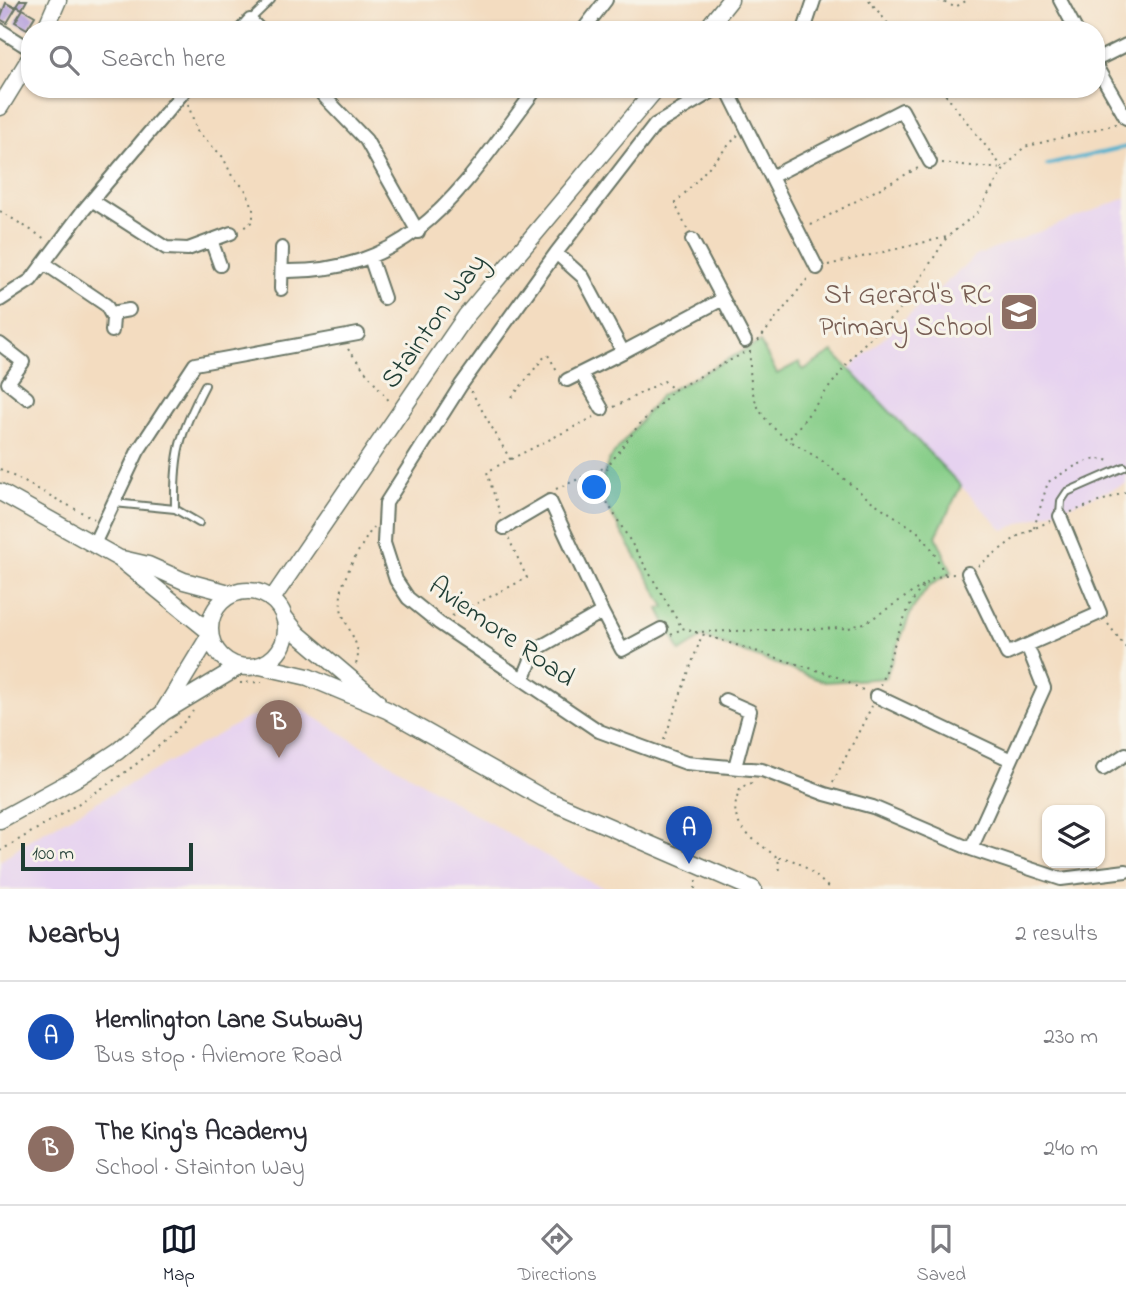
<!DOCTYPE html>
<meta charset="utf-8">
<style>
body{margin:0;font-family:"Indie Flower",sans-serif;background:#f7f7f7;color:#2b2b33}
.controls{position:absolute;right:21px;bottom:21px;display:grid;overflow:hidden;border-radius:14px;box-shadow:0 2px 5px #0004}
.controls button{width:63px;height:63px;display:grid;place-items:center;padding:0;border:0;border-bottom:2px solid #e1e1e2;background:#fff;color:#2b2b33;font:35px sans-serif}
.scale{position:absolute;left:21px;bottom:18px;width:172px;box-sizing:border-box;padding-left:7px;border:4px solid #1f3d34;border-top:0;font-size:19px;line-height:24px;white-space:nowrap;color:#1f3d34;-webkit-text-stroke:5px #f7f3e8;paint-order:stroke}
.you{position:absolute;left:595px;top:488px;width:24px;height:24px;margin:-18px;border:5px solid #fff;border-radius:50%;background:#1a73e8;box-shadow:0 0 0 10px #1a73e833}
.badge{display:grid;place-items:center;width:46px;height:46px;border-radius:50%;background:#111827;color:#fff;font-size:23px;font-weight:700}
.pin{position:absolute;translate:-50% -58px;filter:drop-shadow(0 2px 4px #0008)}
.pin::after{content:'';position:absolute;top:37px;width:24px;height:21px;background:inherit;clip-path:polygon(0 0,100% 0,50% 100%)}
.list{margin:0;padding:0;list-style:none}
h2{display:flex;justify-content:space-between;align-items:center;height:91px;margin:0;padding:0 28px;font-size:30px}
h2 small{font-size:23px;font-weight:400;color:#7c7c81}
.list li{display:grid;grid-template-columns:46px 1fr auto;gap:21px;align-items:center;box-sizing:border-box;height:112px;padding:0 28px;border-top:2px solid #e1e1e2}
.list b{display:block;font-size:26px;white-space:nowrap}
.list p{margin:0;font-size:23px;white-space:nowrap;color:#7c7c81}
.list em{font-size:23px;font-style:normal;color:#7c7c81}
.icon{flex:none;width:38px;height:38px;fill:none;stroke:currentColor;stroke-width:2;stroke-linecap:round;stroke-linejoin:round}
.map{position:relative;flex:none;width:1126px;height:889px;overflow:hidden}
.search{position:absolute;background:#fff;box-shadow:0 2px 5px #0004;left:21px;right:21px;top:21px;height:77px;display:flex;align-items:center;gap:18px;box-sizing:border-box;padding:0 24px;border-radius:28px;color:#7c7c81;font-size:26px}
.sheet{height:315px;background:#fff}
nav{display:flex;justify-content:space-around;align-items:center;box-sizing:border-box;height:98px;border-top:2px solid #e1e1e2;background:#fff;font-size:19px;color:#7c7c81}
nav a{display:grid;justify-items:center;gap:4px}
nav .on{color:#111827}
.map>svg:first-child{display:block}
.built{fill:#e6d2f0}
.green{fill:#87ce89;stroke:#53865e;stroke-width:2}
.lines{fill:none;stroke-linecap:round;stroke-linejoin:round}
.stream{stroke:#4fb0ce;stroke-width:3.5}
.building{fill:#ae97da}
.lane-casing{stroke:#697565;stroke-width:10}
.street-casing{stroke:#697565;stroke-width:16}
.secondary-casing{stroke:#697565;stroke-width:19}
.path{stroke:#697565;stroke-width:2;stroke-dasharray:2 5;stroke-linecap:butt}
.lane{stroke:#fff;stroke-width:6}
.street{stroke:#fff;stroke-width:12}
.secondary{stroke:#fff;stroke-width:16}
.labels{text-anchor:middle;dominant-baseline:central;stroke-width:6;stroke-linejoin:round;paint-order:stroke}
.education-label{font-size:28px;fill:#785e54;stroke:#f7f3e8;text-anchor:end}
.street-label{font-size:28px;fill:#1f3d34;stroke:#f7f3e8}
</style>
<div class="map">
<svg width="1126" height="889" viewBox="0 0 1126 889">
<rect width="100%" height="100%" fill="#f7f3e8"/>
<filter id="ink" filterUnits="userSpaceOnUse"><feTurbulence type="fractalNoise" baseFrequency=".0143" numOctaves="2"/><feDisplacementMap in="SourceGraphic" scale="14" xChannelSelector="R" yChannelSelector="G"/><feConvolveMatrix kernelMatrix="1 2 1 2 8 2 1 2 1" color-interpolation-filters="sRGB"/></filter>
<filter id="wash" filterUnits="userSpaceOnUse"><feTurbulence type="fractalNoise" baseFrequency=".00686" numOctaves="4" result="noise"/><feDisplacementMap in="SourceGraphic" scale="28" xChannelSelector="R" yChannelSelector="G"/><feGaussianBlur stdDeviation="1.57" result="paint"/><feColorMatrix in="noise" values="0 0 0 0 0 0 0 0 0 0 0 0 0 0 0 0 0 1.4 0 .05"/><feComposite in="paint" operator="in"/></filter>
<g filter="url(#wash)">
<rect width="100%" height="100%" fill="#f3dcc0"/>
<path class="built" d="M1126 198V484L1003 530 849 369 976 256Z
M298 707 449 799 592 883 609 889H0V861L27 841 248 718Z"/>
<path class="green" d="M760 342 777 374 799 362 803 370 833 352 961 486 936 536 952 572 929 586 912 610 885 678 825 682 703 637 680 652 659 609 665 607 606 505 602 480 609 460 661 395Z"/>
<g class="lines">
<path class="stream" d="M1047 165 1126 147"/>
</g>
<g id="blocks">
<path class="building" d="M20 0H27L22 9 16 6Z
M6 3 16 8 7 23 0 19Z
M23 9 35 16 27 29 15 22Z"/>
</g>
</g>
<g filter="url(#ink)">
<use href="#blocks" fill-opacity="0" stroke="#697565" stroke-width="2"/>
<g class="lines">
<defs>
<path id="lane" d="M250 20 271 0
M114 503 175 509 199 523
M175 509C174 453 179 435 205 385
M1060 516 1061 501 1067 492 1124 467"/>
<path id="street" d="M1060 0 1076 30
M0 30 30 49
M241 30 250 20 260 30
M583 30 606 0
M804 30 814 0
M1096 60 1126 45
M1096 66 1126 118
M317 89 366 140 418 232
M716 89 655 125 556 253 461 385 386 503 384 543 396 580 408 598 439 623 599 731 686 763 762 770 825 794 873 807 971 849 1061 879 1126 871
M727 89 771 177 902 110 930 162
M771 177 817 268
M93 201 166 248 188 249 231 233
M211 240 220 265
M556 253 583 277 623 352 723 299 692 240
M370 257 384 298
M44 263 106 305 113 318 112 331
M282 271C417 274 463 185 536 89
M281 289 282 248
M723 299 745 341
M0 300 31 280 82 212 186 89
M112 313 129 310
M0 344 23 362 8 383 27 398
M581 373 602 409
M567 380 623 352
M504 528 550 501 602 612 535 650 523 680
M94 544 138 451 195 364 358 334
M968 573 1007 654 1100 613 1060 516
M602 612 622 650 661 629
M876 696 1011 760
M725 700 750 711 735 767
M1103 769 1126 754
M971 849 1044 688 1027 645"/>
<path id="secondary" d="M45 30 58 0
M706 30 730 0
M0 107 30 58
M0 492 120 559 210 632
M122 559 148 565 184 581 233 594
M210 629a38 38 0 1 1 76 0a38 38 0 1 1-76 0Z
M272 599 466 316 656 89
M285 618 298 634 377 701
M260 666 308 677 387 710 543 798 753 889
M165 709 210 635
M0 820 80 776 118 751 164 712 240 666"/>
</defs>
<use href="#lane" class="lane-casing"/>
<use href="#street" class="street-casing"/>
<use href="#secondary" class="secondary-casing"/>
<path class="path" d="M869 0 893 30
M938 0 955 7 968 0
M941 89 1003 168
M188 104 197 131 223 157 232 176 245 189 253 207V221L243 228
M942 163 1003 169
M0 211 47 240
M811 225 920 167
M687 229 675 204 738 135
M828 265 947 237
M758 341 809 277
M348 349 390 402
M750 351C749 394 754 416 791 442
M744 353 674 390 638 426 608 466 604 481 607 502 682 628 835 676 865 691
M471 391 510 459 487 472 501 517
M512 397 545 356 548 355 558 372
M614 407 664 381 673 389
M511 459 594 417
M0 469 94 519
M556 489 608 466
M1071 512 1126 492
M1034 528 1048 482C1068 471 1090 452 1112 462
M978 566 1018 536 1050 521
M945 574 930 546 917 531 870 500 821 460 792 442 790 438 858 350 903 306 947 237 977 213 1004 169 1024 147 1116 124
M452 616 527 578 509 539
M1108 624 1126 648
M695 632 849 628 867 622 925 584
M671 635 681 629
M356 664C364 646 344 626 341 608 337 581 360 549 373 527
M240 683 262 682
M880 685C891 658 905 601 926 584 934 576 947 574 957 574
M664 740 702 635
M833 782 872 706
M752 783 741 787C723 826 751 836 778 858L780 871
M0 851C58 816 153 763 193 711
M779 858C798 857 816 876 830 889
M695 889 696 880"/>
<use href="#lane" class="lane"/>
<use href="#street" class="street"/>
<use href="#secondary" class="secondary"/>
</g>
</g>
<defs>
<symbol id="school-square" viewBox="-11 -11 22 22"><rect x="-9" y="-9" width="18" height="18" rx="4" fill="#8d6e63" stroke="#f7f3e8"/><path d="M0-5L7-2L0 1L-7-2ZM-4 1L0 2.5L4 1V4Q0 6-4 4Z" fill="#fff"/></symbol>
</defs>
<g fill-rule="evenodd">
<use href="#school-square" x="997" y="290" width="44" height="44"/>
</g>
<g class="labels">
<g class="education-label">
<text x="992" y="296">St Gerard's RC<tspan x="992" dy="32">Primary School</tspan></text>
</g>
<g class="street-label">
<text transform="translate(435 322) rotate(-54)">Stainton Way</text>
<text transform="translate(501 633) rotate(35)">Aviemore Road</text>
</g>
</g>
</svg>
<div class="controls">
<button><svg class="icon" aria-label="layers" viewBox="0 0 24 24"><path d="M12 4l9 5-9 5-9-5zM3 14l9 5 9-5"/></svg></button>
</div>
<div class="scale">100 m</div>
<div class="you"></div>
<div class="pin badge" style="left:689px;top:864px;background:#1a4fb4">A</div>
<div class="pin badge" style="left:279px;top:758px;background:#8d6e63">B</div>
<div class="search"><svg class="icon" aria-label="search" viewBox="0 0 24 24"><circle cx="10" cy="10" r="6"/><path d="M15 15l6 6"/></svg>Search here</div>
</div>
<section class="sheet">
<h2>Nearby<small>2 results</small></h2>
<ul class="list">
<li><span class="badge" style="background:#1a4fb4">A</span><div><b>Hemlington Lane Subway</b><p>Bus stop · Aviemore Road</p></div><em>230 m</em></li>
<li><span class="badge" style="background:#8d6e63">B</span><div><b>The King's Academy</b><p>School · Stainton Way</p></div><em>240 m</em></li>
</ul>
</section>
<nav>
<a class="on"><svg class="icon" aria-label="map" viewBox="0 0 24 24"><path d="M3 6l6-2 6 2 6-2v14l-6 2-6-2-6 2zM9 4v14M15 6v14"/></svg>Map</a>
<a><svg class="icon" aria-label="directions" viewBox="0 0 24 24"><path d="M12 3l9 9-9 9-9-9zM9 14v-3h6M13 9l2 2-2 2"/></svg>Directions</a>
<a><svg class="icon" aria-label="saved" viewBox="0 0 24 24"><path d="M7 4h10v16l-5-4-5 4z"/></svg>Saved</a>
</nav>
